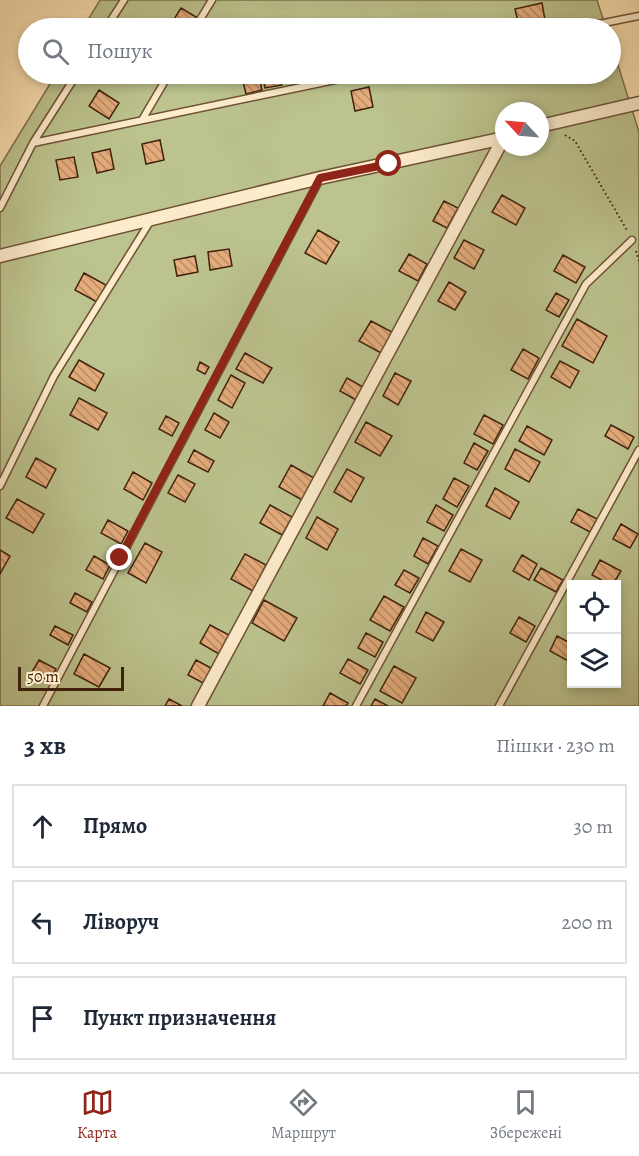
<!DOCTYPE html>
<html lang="uk">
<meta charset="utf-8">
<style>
body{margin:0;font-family:Alegreya,serif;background:#f6f6f7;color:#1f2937}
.controls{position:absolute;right:18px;bottom:18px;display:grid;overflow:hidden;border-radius:0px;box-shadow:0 3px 9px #0003}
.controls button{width:54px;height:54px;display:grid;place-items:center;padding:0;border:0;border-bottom:2px solid #e0e1e3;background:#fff;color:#1f2937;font:30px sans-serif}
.compass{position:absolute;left:495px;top:102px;width:54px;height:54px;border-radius:50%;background:#fff;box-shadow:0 3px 9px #0003;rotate:296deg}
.scale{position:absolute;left:18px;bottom:15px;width:106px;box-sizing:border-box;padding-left:6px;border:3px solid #40220c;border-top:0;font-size:16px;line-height:21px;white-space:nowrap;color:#40220c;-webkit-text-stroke:4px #fdeccc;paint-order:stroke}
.stop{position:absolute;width:18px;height:18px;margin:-14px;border:4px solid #8f2418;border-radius:50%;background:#fff}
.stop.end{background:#8f2418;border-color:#fff;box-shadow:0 2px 6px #0008}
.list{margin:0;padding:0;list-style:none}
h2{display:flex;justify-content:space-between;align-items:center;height:78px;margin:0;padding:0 24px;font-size:26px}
h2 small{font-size:20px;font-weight:400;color:#747a83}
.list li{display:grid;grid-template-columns:39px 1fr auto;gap:18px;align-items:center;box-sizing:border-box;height:84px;margin:0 12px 12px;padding:0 12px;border:2px solid #e0e1e3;border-radius:0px}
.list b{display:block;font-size:22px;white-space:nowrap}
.list em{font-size:20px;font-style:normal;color:#747a83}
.icon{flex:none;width:33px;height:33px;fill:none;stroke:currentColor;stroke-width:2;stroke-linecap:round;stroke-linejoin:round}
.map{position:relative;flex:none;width:639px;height:706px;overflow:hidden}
.search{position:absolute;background:#fff;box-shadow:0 3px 9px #0003;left:18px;right:18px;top:18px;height:66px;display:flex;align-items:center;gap:15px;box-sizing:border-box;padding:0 21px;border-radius:33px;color:#747a83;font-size:22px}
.sheet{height:366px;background:#fff}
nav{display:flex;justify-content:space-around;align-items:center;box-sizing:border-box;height:84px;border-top:2px solid #e0e1e3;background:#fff;font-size:16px;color:#747a83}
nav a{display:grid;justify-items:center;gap:3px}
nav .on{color:#8f2418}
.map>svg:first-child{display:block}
.green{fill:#bcc38e;stroke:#7e724d;stroke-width:1.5;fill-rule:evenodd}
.building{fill:url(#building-back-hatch);stroke:#40220c;stroke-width:1.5}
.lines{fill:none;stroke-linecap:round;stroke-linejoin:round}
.service-casing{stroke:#6f5235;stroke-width:9}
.minor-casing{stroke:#6f5235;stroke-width:15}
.path{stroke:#40220c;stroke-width:2;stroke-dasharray:1.5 3;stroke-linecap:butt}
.service{stroke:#fdeccc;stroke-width:6}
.minor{stroke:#fdeccc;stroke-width:12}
.route{stroke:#8f2418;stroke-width:8}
</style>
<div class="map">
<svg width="639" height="706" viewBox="0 0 639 706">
<defs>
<pattern id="building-back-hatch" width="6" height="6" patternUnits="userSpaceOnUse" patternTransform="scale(1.5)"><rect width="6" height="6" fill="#e5ac7c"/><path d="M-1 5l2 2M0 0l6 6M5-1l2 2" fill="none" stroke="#bb8c64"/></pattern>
</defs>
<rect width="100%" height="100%" fill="#fce1b1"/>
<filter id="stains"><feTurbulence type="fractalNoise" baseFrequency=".00333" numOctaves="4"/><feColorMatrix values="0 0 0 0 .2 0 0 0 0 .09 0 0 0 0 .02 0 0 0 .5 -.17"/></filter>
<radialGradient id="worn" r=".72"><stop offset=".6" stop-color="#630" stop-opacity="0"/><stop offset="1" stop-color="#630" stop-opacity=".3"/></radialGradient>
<path class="green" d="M100 0H597L606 28H83Z
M611 43 639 132V706H0V166L56 74H610ZM504 111H540V147H504ZM572 584H616V684H572Z"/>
<path class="building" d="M542 3 545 20 519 26 515 9Z
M181 8 196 17 189 28H179L171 24Z
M258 74 262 90 246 94 242 77Z
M262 74H280L282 85 265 88Z
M311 74H331L312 78Z
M369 87 373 107 355 111 351 91Z
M99 90 119 103 109 119 89 106Z
M160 140 164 160 146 164 142 144Z
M110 149 114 169 97 173 92 153Z
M74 157 78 177 60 180 56 160Z
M502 195 525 208 516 225 492 212Z
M444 201 458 208 447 228 433 221Z
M318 230 339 242 326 264 305 253Z
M464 240 484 250 474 269 454 258Z
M229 249 232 266 210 270 208 252Z
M409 254 427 264 418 281 399 271Z
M563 255 585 267 576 283 554 271Z
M195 256 198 272 177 276 174 260Z
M84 273 106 285 97 302 75 290Z
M449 282 466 292 455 310 438 301Z
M556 293 569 300 559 317 546 310Z
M577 319 607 336 593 363 562 346Z
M371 321 392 332 381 353 359 341Z
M523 349 539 358 528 379 511 370Z
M245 353 272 368 263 383 236 369Z
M79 360 104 374 95 391 69 377Z
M560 361 579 371 570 388 551 377Z
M200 362 209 367 205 374 197 370Z
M395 373 411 381 398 405 383 396Z
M231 375 245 383 232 408 218 400Z
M347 378 363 387 356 400 340 391Z
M79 398 107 413 98 430 70 415Z
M214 413 229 422 220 438 205 430Z
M484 415 503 425 493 444 474 434Z
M166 416 179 423 172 436 159 429Z
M366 422 392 436 380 456 355 442Z
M611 425 634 437 628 449 605 436Z
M527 426 552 440 544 455 519 441Z
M474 443 488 451 477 470 464 463Z
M515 449 540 462 529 482 505 469Z
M194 450 214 461 208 472 188 462Z
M36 458 56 469 46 488 26 477Z
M291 465 314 478 302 500 279 487Z
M347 469 364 478 351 502 334 492Z
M133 472 152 483 143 500 124 489Z
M178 475 195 484 185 502 168 493Z
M454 478 469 486 457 507 443 499Z
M495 488 519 502 510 519 486 506Z
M17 499 44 514 33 533 6 518Z
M270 505 292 517 282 535 260 523Z
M436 505 453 515 444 531 427 522Z
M578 509 597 519 590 532 571 522Z
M317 517 338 529 327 550 306 538Z
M108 520 128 531 121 544 101 533Z
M621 524 638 534 630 548 613 539Z
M423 538 438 546 428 564 414 556Z
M145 543 162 552 146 583 128 573Z
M461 549 482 560 470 582 449 571Z
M0 550 10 556 0 574Z
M245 554 266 565 253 591 231 579Z
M522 555 537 564 529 580 513 571Z
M94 556 110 565 103 579 86 570Z
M600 560 621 571 613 584H609L592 575Z
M541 568 563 580 556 592 534 580Z
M404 570 419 578 410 593 395 585Z
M75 593 92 602 87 612 70 603Z
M384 596 404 607 390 631 370 620Z
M264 600 297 618 284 641 252 623Z
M426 612 444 622 433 641 416 632Z
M519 617 535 626 526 642 510 633Z
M210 625 229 635 219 654 200 643Z
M55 626 73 635 68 645 50 635Z
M366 633 383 642 375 657 358 648Z
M557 636 572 644V663L550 651Z
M84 654 110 668 99 687 74 674Z
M348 659 368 670 360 684 340 673Z
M39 660 56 669 49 681 32 672Z
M196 660 213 669 205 684 188 675Z
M394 666 416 678 402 703 380 691Z
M330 693 348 703 346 706H323Z
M169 699 182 706H165Z
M375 699 388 706H371Z"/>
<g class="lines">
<defs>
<path id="service" d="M106 28 124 0
M195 28 212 0
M579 28 639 16
M142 120 169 74
M33 143 364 74
M0 208 33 143 77 74
M0 486 54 376 151 220
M43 706 320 179
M356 706 586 284 632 240
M499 706 639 450"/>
<path id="minor" d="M540 126 639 103
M0 256 320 178 504 138
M198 706 503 139"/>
</defs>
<use href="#service" class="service-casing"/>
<use href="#minor" class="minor-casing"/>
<path class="path" d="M565 135 575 141 628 232
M636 251 639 261"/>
<use href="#service" class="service"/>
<use href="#minor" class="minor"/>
</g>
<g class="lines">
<path class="route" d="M120 558 320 178 389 164"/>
</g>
<rect width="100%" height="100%" filter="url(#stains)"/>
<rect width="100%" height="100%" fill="url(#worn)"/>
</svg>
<div class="controls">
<button><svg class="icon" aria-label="locate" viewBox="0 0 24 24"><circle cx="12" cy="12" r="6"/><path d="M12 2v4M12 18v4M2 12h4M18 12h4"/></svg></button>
<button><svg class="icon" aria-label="layers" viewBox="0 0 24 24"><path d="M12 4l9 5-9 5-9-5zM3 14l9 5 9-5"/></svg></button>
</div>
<svg class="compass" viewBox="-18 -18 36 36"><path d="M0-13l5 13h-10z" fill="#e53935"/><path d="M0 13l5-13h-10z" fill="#747a83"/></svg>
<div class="scale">50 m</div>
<div class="stop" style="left:389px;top:164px"></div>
<div class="stop end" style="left:120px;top:558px"></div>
<div class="search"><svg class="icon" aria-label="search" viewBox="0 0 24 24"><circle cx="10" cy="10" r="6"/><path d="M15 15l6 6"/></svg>Пошук</div>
</div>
<section class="sheet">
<h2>3 хв<small>Пішки · 230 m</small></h2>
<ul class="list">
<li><svg class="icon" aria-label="ahead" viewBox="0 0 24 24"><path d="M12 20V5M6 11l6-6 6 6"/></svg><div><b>Прямо</b></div><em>30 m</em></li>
<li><svg class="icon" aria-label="left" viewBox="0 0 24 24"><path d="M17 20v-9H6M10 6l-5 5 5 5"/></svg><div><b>Ліворуч</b></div><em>200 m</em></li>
<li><svg class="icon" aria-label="arrive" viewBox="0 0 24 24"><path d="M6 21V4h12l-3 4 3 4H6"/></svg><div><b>Пункт призначення</b></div></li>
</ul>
</section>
<nav>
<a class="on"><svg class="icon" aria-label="map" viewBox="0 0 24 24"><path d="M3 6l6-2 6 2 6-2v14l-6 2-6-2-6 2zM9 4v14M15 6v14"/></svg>Карта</a>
<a><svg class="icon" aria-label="directions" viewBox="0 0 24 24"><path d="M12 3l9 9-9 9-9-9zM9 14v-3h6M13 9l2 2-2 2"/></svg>Маршрут</a>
<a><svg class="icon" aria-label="saved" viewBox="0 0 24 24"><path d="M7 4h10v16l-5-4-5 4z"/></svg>Збережені</a>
</nav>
